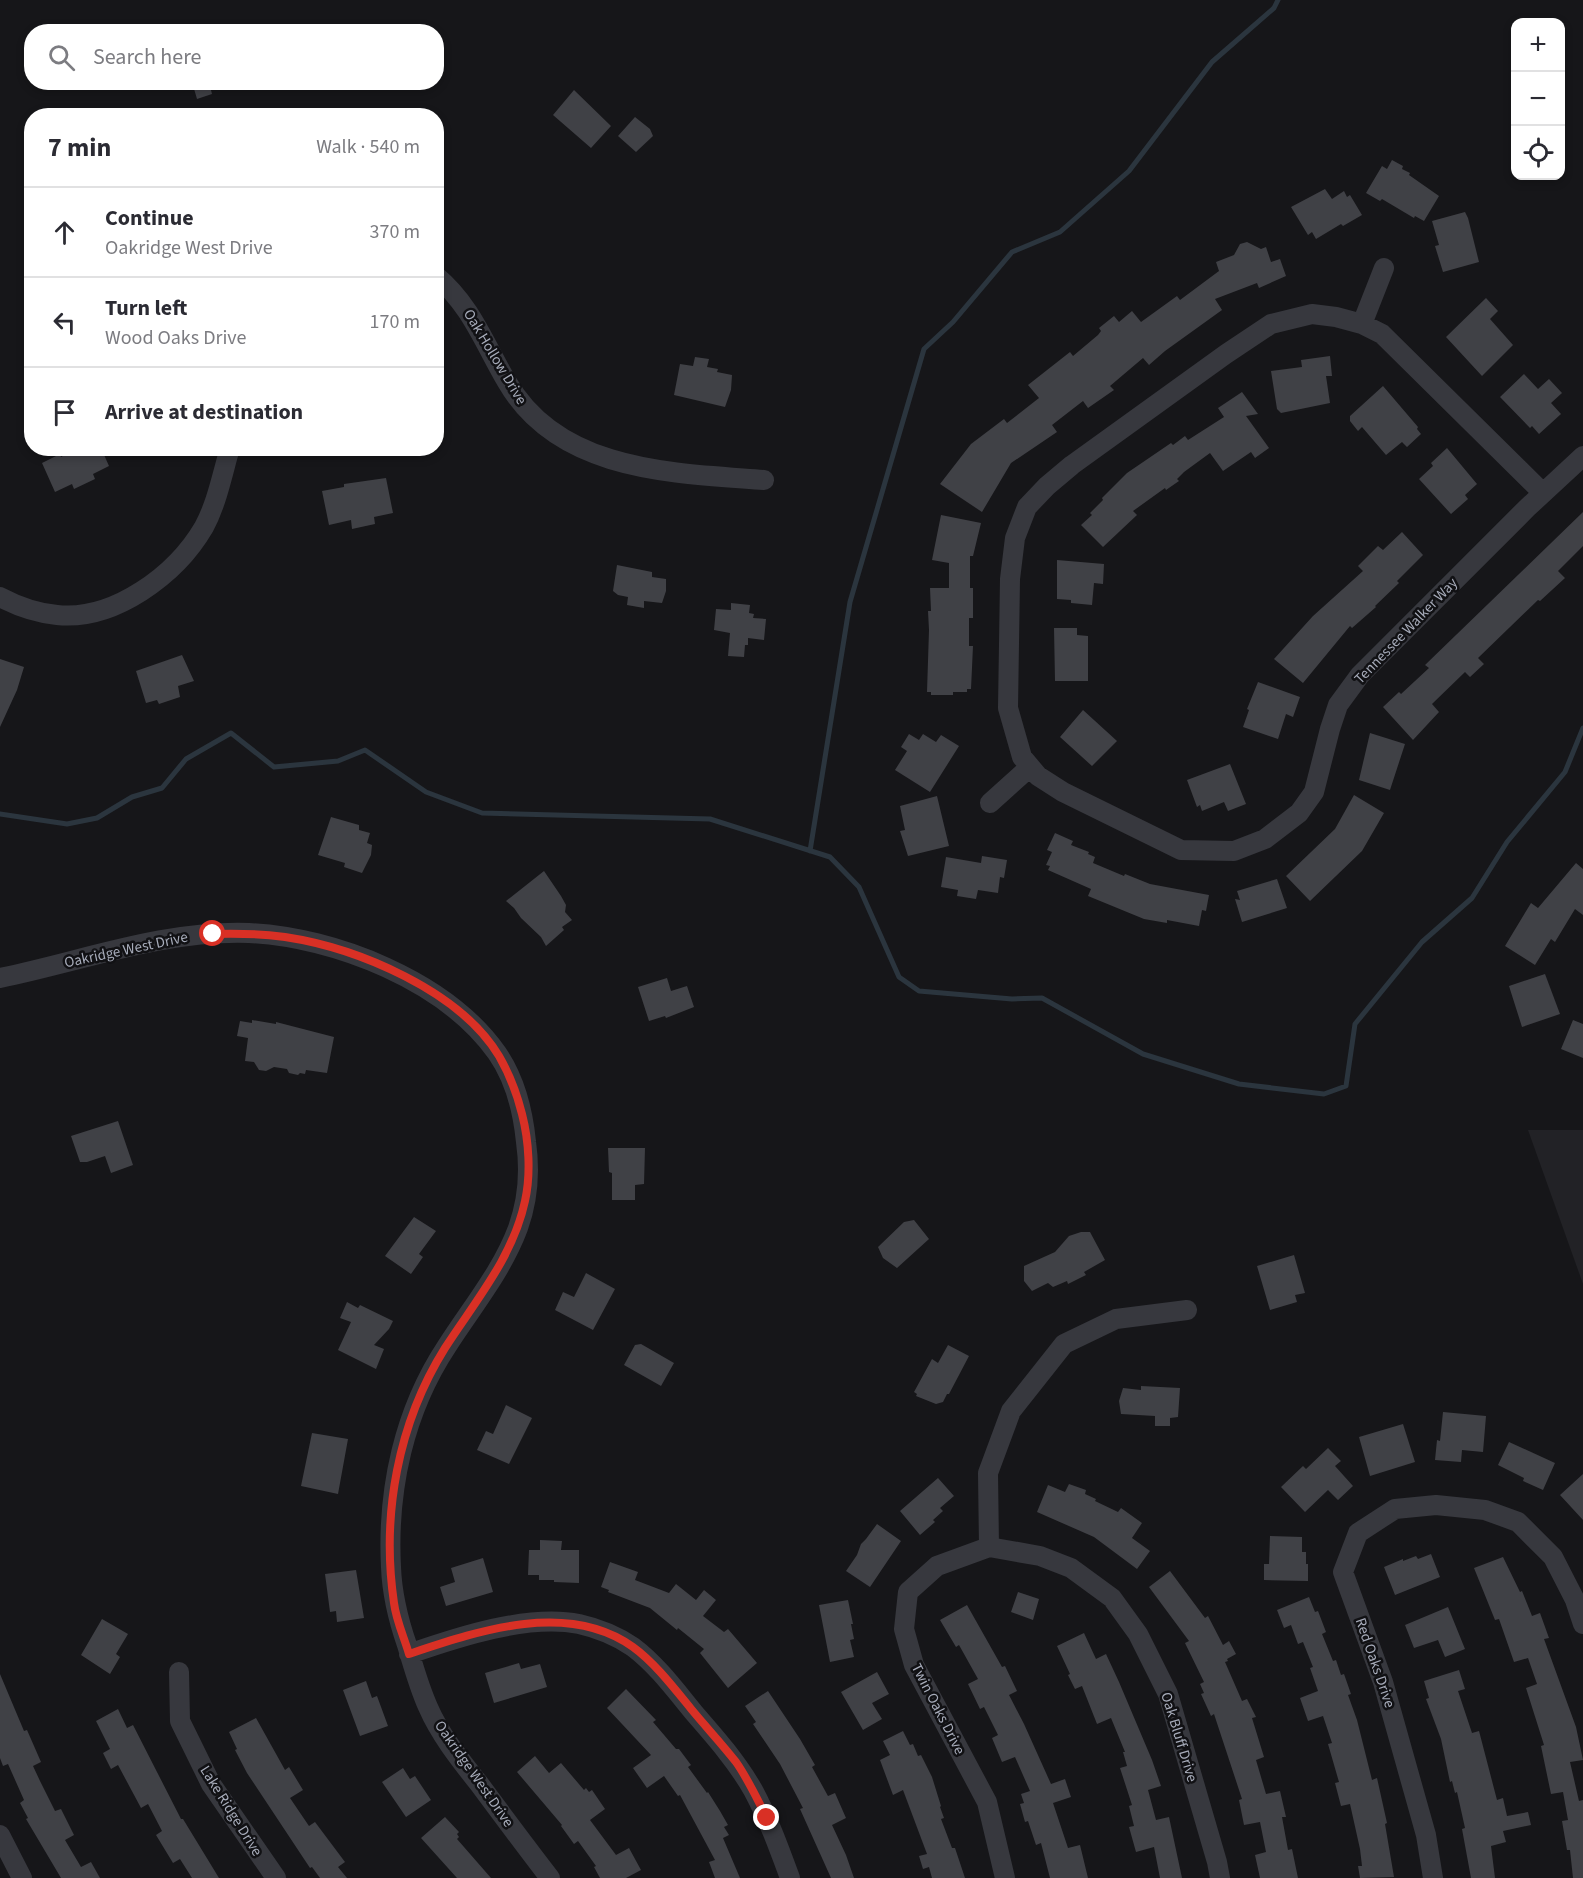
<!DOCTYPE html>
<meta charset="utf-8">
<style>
body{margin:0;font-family:"Source Sans 3",sans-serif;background:#f2f2f3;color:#2b2b33}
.controls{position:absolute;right:18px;top:18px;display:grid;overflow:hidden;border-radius:12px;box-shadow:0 3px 9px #0003}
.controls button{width:54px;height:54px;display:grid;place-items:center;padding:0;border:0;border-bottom:2px solid #e1e1e2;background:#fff;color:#2b2b33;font:30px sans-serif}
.stop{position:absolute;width:18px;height:18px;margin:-14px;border:4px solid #d93025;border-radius:50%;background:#fff}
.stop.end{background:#d93025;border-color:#fff;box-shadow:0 2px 6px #0008}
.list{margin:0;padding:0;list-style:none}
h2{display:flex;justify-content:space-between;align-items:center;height:78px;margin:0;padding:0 24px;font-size:26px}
h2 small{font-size:20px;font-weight:400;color:#7c7c81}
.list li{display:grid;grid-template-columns:39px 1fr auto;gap:18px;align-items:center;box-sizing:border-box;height:90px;padding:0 24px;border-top:2px solid #e1e1e2}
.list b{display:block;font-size:22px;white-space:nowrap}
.list p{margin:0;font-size:20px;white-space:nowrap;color:#7c7c81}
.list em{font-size:20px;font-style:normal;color:#7c7c81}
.icon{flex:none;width:33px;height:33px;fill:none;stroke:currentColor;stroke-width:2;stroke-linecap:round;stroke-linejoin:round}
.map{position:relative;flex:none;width:1583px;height:1878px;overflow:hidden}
.search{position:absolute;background:#fff;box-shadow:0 3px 9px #0003;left:24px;top:24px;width:420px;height:66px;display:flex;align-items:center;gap:15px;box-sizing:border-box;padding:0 21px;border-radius:24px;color:#7c7c81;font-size:22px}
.panel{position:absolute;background:#fff;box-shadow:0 3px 9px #0003;left:24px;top:108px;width:420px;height:348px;border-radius:24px}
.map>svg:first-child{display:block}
.built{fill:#222226}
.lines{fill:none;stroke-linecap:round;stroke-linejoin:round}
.stream{stroke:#2b353e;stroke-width:5}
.building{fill:#404146}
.street{stroke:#37383e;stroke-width:20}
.route{stroke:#d93025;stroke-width:8}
.labels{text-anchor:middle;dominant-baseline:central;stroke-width:5;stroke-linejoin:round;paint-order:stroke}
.street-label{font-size:15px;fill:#a7acba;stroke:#111114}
</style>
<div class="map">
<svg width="1583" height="1878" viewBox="0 0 1583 1878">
<rect width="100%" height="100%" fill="#161619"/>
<path class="built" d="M1528 1130H1583V1284Z"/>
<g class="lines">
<path class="stream" d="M0 814 67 824 97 818 132 797 162 788 186 759 231 733 274 767 338 761 365 750 426 792 482 813 710 819 830 857 859 887 899 977 919 991 1012 999 1042 998 1143 1054 1239 1084 1324 1094 1346 1086 1355 1024 1422 942 1472 898 1507 842 1565 772 1583 728
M810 851 850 602 924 349 953 322 1012 252 1060 232 1129 171 1212 62 1274 8 1278 0"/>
</g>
<path class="building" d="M192 82H209L212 94 197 99Z
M574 90 611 126 591 148 553 115Z
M635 117 650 129 653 136 636 152 618 136Z
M1392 160 1403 166 1402 169 1410 173 1409 175 1439 196 1424 221 1415 216 1414 218 1382 199 1380 201 1366 193 1382 166 1387 169Z
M1325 189 1332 199 1344 191 1347 197 1350 195 1362 215 1343 226 1341 224 1316 239 1312 232 1308 235 1291 207Z
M1465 212 1468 218 1479 262 1443 272 1435 246 1439 245 1432 221Z
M1247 242 1261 249 1266 247 1271 262 1280 259 1286 276 1259 288 1257 283 1215 299 1222 310 1165 351 1149 365 1143 358 1110 386 1114 390 1088 408 1083 401 1052 425 1057 432 1011 463 982 512 940 484 971 444 1004 419 1007 423 1039 398 1028 385 1070 352 1073 356 1098 335 1101 331 1099 328 1114 316 1119 322 1132 311 1141 322 1177 296 1180 300 1219 271 1216 262 1234 255 1240 244Z
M1486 298 1498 311 1490 319 1513 345 1482 376 1446 337Z
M1330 356 1332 376H1326L1330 403 1281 413 1277 409 1271 371 1302 367 1301 360Z
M695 357 709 359 707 367 718 369 717 372 732 375 731 390 725 407 674 395 680 364 693 366Z
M1524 374 1538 389 1549 379 1562 393 1551 403 1561 414 1539 434 1532 426 1530 428 1500 397Z
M1383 386 1418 427 1417 429 1421 434 1407 447 1402 442 1386 455 1362 427 1358 431 1350 421V416Z
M1242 392 1258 414 1246 416 1269 448 1255 458 1251 452 1223 471 1210 453 1184 472 1177 479 1179 481 1166 490 1165 488 1133 511 1137 515 1103 547 1081 525 1092 515 1090 513 1103 500 1102 498 1127 473 1171 443 1173 445 1185 436 1188 440 1224 417 1218 408Z
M78 448H101L109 466 93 474 95 479 74 489 72 484 55 492 42 463 60 454 61 457Z
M1447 448 1477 484 1465 495 1468 499 1451 514 1419 479 1433 466 1431 463Z
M386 478 393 513 374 517 375 524 352 529 351 520 329 525 322 491 344 487V484Z
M1583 512V546L1558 571 1565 578 1540 601 1538 600 1478 658 1484 664 1470 677 1465 672 1432 704 1439 712 1413 740 1383 707 1399 692 1401 694 1429 668 1425 665Z
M941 515 981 523 973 556H970V588H973V618H969V646H973L971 689H967V692H953V695H931V692H927L929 630 928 611H931L930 588H949V563L932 560Z
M1402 532 1423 555 1397 581 1399 583 1375 606 1376 607 1352 628 1350 626 1303 683 1274 659 1313 616 1363 571 1358 566 1378 546 1383 550Z
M1057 560 1104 564 1103 584 1094 583 1092 605 1071 603V600L1057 599Z
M617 565 652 572V577L666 579V591L662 603 644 601V608L627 605 628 597 618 595 613 591Z
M731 603 750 605 749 613 754 614 753 618 766 619 764 640 748 638V645H745L744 657 728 656 730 633 714 630 716 609 731 610Z
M1054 628H1077V635L1088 636V681H1055Z
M182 655 194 681 178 686 180 697 159 704 157 700 146 703 136 671Z
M0 659 24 667 17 690 0 727Z
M1258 682 1300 697 1293 717 1286 714 1278 739 1243 727 1249 710 1247 709Z
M1083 710 1117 741 1092 766 1060 737Z
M1370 733 1405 744 1390 790 1359 780Z
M909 734 919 740 923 734 936 742 941 735 959 746 930 792 895 770 907 751 901 747Z
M1230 764 1246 804 1228 811 1224 802 1202 811 1200 805 1197 807 1187 780Z
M1354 795 1384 813 1362 851 1310 901 1286 876 1335 829Z
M937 796 949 846 908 856 900 831 905 830 900 806Z
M331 817 359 825V830L370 833 367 843 372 845 371 855 362 873 344 867 345 863 318 855Z
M1055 833 1073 841 1071 845 1089 852 1088 854 1095 857 1093 863 1124 876 1125 874 1150 884 1209 895 1206 911 1202 910 1199 926 1167 920V923L1144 919 1088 896 1091 889 1048 870 1050 866 1046 865 1052 852 1047 850Z
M982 856 1007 860 1004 878 1000 877 998 893 978 890 976 899 957 896 958 890 941 887 946 857 981 863Z
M1576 863 1583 869V915L1575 909 1555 942 1551 939 1535 965 1505 946 1531 903 1538 908Z
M544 871 561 896 566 905 565 912 572 920 562 927 564 930 546 946 541 937 521 918 514 908 506 901Z
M1277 879 1287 908 1242 922 1235 899 1240 900 1237 891Z
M1545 974 1560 1014 1522 1027 1509 986Z
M667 978 671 991 687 986 694 1007 666 1018 665 1016 649 1021 638 987Z
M252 1020 276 1024V1022L334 1037 327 1073 306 1070 305 1074 300 1073 298 1075 289 1073 287 1069 274 1067 266 1071 259 1070 254 1062 245 1061 248 1038 237 1036 240 1021 252 1023Z
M1573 1020 1583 1024V1058L1561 1049Z
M118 1121 133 1165 111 1173 105 1156 87 1162H80L71 1136Z
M608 1148H645L644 1184 635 1185V1200H612V1173L609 1172Z
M414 1217 436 1231 419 1254 423 1257 411 1274 385 1256Z
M914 1220 929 1239 897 1268 883 1258 878 1247 904 1222Z
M1081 1232H1090L1105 1260 1084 1272 1086 1275 1068 1284 1067 1281 1053 1287 1048 1283 1032 1291 1024 1281V1266L1055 1252 1069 1236Z
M1294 1255 1305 1293 1295 1295 1297 1302 1270 1310 1257 1266Z
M586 1273 615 1289 593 1330 555 1310 563 1292 574 1297Z
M347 1302 358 1308 360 1305 393 1321 389 1329 374 1345 384 1349 376 1369 338 1350 351 1322 340 1318Z
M641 1344 674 1363 661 1386 624 1365 635 1345Z
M948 1345 969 1356 949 1394H947L943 1402 936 1404 916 1396 917 1394 914 1392 932 1359 938 1363Z
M1141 1386 1180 1388 1178 1417 1170 1418V1426H1155V1416L1121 1414 1119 1401 1123 1388 1141 1390Z
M506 1405 532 1418 509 1464 477 1450 486 1431 493 1434Z
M1443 1412 1486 1416 1483 1452 1462 1450 1461 1462 1435 1460 1437 1440 1440 1441Z
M1403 1424 1415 1462 1370 1476 1359 1437Z
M312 1433 348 1439 338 1494 301 1486Z
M1509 1442 1555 1463 1543 1490 1523 1481 1524 1478 1498 1465Z
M1328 1448 1341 1461 1335 1466 1353 1486 1338 1500 1328 1490 1305 1512 1281 1487 1303 1466 1306 1469Z
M1583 1474V1520L1560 1495Z
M938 1478 954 1496 940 1508 943 1511 933 1520 935 1522 920 1535 900 1511Z
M1069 1484 1086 1490 1085 1494 1096 1499 1095 1501 1118 1512 1121 1508 1142 1523 1132 1538 1150 1551 1137 1569 1094 1537 1037 1512 1048 1485 1065 1492Z
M877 1524 901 1541 870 1587 846 1571 857 1555 861 1544 866 1539Z
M1270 1536 1302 1537V1552H1306V1564H1308V1581L1264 1580V1564H1269Z
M540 1540 562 1541 561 1550H579V1583L554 1582V1580H539V1575H528L529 1550H540Z
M1431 1554 1440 1577 1395 1595 1384 1567 1403 1559V1561L1416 1556 1418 1559Z
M1503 1557 1520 1592 1522 1591 1532 1616 1540 1613 1549 1638 1544 1639 1576 1727 1583 1760 1570 1762 1579 1801 1583 1800V1878H1573L1570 1850H1567L1562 1821 1568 1820 1563 1792 1551 1794 1541 1746 1544 1745 1526 1688 1537 1684 1528 1658 1514 1662 1499 1619 1495 1620 1474 1568Z
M483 1558 493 1592 446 1606 440 1587 455 1582 451 1568Z
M610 1562 638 1572 635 1580 669 1593 676 1584 696 1600 704 1590 716 1600 703 1616 724 1632 728 1629 757 1663 728 1688 700 1653 704 1649 678 1628 677 1630 650 1608 608 1592 609 1590 601 1587Z
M356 1570 364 1618 337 1622 336 1611 330 1612 325 1574Z
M1170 1571 1205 1618 1208 1616 1223 1645 1229 1641 1236 1654 1227 1659 1228 1661 1225 1662 1242 1701 1247 1699 1256 1717 1252 1718 1264 1757 1256 1760 1266 1794 1280 1791 1286 1817H1282L1288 1850 1292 1849 1298 1878H1260L1255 1855 1266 1852 1260 1822 1244 1825 1239 1800 1242 1799 1214 1714 1211 1716 1201 1694 1204 1693 1200 1684 1204 1682 1185 1643 1189 1641 1149 1587Z
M1018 1592 1039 1599 1033 1620 1011 1612Z
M1309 1597 1315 1612 1318 1611 1326 1632 1322 1634 1333 1661 1336 1660 1341 1675 1344 1674 1351 1694 1348 1695 1357 1720 1372 1780 1377 1778 1387 1823 1385 1824 1394 1877 1360 1878 1358 1866H1362L1360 1849 1350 1804 1341 1806 1335 1783 1339 1782 1328 1744 1332 1743 1323 1716 1308 1721 1300 1698 1318 1691 1310 1668 1313 1667 1303 1642 1298 1644 1291 1625 1284 1628 1277 1610Z
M848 1600 853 1624H851L854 1639 850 1640 854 1657 830 1662 819 1605Z
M967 1605 1002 1667 1005 1666 1017 1691 1009 1695 1024 1724 1051 1784 1065 1779 1071 1797 1053 1803 1068 1848 1080 1845 1088 1878H1050L1041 1843 1036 1845 1028 1821 1025 1822 1020 1804 1024 1803 1021 1794 1030 1791 1015 1757 1002 1762 992 1738 998 1735 984 1707 980 1709 968 1684 978 1679 959 1645 956 1647 940 1620Z
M1448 1607 1465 1649 1445 1657 1438 1640 1414 1648 1405 1625Z
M102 1619 128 1634 116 1654 120 1657 110 1674 81 1655Z
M1084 1633 1096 1659 1106 1654 1119 1682 1152 1760 1161 1786 1148 1790 1156 1820 1169 1817 1182 1878H1160L1154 1847 1136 1852 1129 1827 1134 1826 1129 1806 1132 1805 1120 1768 1127 1766 1123 1752H1125L1111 1718 1097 1724 1082 1686 1075 1689 1068 1675 1070 1674 1057 1646Z
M519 1663 521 1669 540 1664 547 1687 494 1703 485 1673Z
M1459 1670 1465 1689 1458 1691 1472 1733 1479 1731 1497 1800 1503 1798 1507 1816 1528 1812 1531 1825 1503 1831 1506 1842 1491 1846 1495 1878H1471L1462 1829 1465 1828 1457 1792 1455 1793 1452 1781 1450 1782 1441 1739 1426 1699 1429 1698 1424 1681Z
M877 1672 889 1694 872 1703 882 1719 863 1730 841 1692Z
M0 1674 24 1731 27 1730 41 1762 33 1766 40 1781 55 1811 61 1809 74 1835 65 1840 81 1867 91 1862 100 1878H61L26 1819 28 1818 20 1803 24 1800 8 1764 3 1766 0 1758Z
M366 1681 372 1698 377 1696 388 1726 360 1736 343 1690Z
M626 1689 656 1720 653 1722 676 1749H679L691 1765 688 1767 707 1793 708 1792 720 1811 728 1825 724 1827 729 1835 723 1838 740 1878H715L709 1862 715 1860 680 1795 678 1796 664 1776 647 1788 633 1768 651 1755 607 1708Z
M768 1691 800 1739 815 1765 812 1767 828 1796 835 1793 846 1818 832 1825 846 1855 854 1878H831L800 1809 803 1808 780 1764 753 1724 756 1722 745 1706Z
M118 1709 127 1728 133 1725 181 1819H183L219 1878H192L180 1859 173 1863 156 1835 162 1831 148 1804 141 1808 118 1765 111 1769 103 1753 110 1749 96 1721Z
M256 1718 285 1770 289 1767 303 1790 290 1798 309 1826 315 1822 345 1862 338 1867 347 1878H320L312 1867 310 1868 247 1773 235 1750 237 1749 229 1732Z
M903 1731 910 1745 913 1744 918 1756 921 1755 932 1777 941 1806 940 1807 944 1818 941 1819 952 1848H955L965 1878H932L929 1867 923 1869 919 1856 927 1854 903 1790 893 1795 880 1760 890 1755 883 1741Z
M535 1756 549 1773 561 1763 584 1790 586 1788 589 1792 592 1790 605 1809 590 1820 616 1855 629 1848 641 1870 626 1878H600L594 1867 596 1866 578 1841 574 1844 561 1826 562 1825 517 1772Z
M403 1768 410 1779 415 1776 431 1800 406 1817 382 1782Z
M445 1817 459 1832 457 1834 459 1837 457 1839 491 1878H457L421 1838Z"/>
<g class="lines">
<path class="street" d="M436 276C471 305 485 345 507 382 559 472 673 473 764 480
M1362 324 1384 268
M1543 493 1382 334 1362 324 1336 317 1312 314 1271 324 1226 354 1072 465 1047 486 1027 507 1015 538 1010 579 1008 708 1022 757 1038 776 1063 792 1181 850 1234 851 1265 839 1299 813 1314 792 1330 729 1338 705 1360 675 1527 508 1583 456
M0 597C17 606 37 613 57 615 114 621 176 575 204 527 217 503 222 475 230 448
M990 803 1030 767
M0 978C83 961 163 930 249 933 335 937 446 981 497 1053 515 1079 523 1111 526 1142 530 1170 528 1200 518 1228 502 1271 472 1307 447 1346 404 1411 387 1489 391 1567 392 1595 398 1619 407 1645 413 1665 419 1687 428 1707 440 1735 461 1761 480 1785 503 1816 526 1847 550 1878
M989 1547 1040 1556 1071 1568 1112 1598 1138 1634 1168 1694 1217 1862 1220 1878
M989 1547 937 1566 908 1592 904 1629 914 1665 987 1802 1005 1878
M989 1547 988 1473 1011 1411 1064 1344 1116 1319 1187 1310
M409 1654C458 1637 527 1614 579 1624 597 1628 617 1636 633 1647 657 1665 676 1691 695 1714 716 1738 737 1762 753 1790 768 1818 779 1848 790 1878
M179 1672 180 1721 211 1784 276 1878
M0 1835 22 1878
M1433 1878 1426 1835 1383 1682 1343 1572 1358 1533 1395 1509 1436 1505 1485 1510 1518 1522 1553 1557 1575 1600 1583 1624"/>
</g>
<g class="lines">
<path class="route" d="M213 934C237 933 261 934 285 937 358 948 460 991 499 1056 510 1075 517 1094 522 1114 529 1141 531 1174 525 1201 513 1257 476 1300 445 1348 398 1423 381 1515 394 1603 396 1620 404 1637 409 1654 478 1631 567 1600 633 1647 655 1663 674 1688 692 1710 706 1727 722 1744 736 1762 748 1779 757 1799 767 1818"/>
</g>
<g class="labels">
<g class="street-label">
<text transform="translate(495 357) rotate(59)">Oak Hollow Drive</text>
<text transform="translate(1406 631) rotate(-46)">Tennessee Walker Way</text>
<text transform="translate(126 950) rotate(-12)">Oakridge West Drive</text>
<text transform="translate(1375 1663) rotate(71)">Red Oaks Drive</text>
<text transform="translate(938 1709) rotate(63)">Twin Oaks Drive</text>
<text transform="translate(1179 1737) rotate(73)">Oak Bluff Drive</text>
<text transform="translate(474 1774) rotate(55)">Oakridge West Drive</text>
<text transform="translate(231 1811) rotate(58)">Lake Ridge Drive</text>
</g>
</g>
</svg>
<div class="controls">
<button>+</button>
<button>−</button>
<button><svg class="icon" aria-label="locate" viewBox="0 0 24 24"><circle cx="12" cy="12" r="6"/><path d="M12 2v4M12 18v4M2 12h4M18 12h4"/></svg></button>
</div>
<div class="stop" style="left:213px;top:934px"></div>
<div class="stop end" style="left:767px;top:1818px"></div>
<div class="search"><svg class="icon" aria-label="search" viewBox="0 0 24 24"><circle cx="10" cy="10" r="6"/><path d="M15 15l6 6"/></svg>Search here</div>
<section class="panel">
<h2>7 min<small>Walk · 540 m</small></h2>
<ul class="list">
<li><svg class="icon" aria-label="ahead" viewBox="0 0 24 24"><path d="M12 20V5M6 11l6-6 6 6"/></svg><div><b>Continue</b><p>Oakridge West Drive</p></div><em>370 m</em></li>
<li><svg class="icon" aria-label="left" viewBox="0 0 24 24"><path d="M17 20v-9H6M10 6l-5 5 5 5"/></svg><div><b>Turn left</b><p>Wood Oaks Drive</p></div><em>170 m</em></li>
<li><svg class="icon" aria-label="arrive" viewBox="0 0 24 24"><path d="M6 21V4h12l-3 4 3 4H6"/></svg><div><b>Arrive at destination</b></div></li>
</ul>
</section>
</div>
